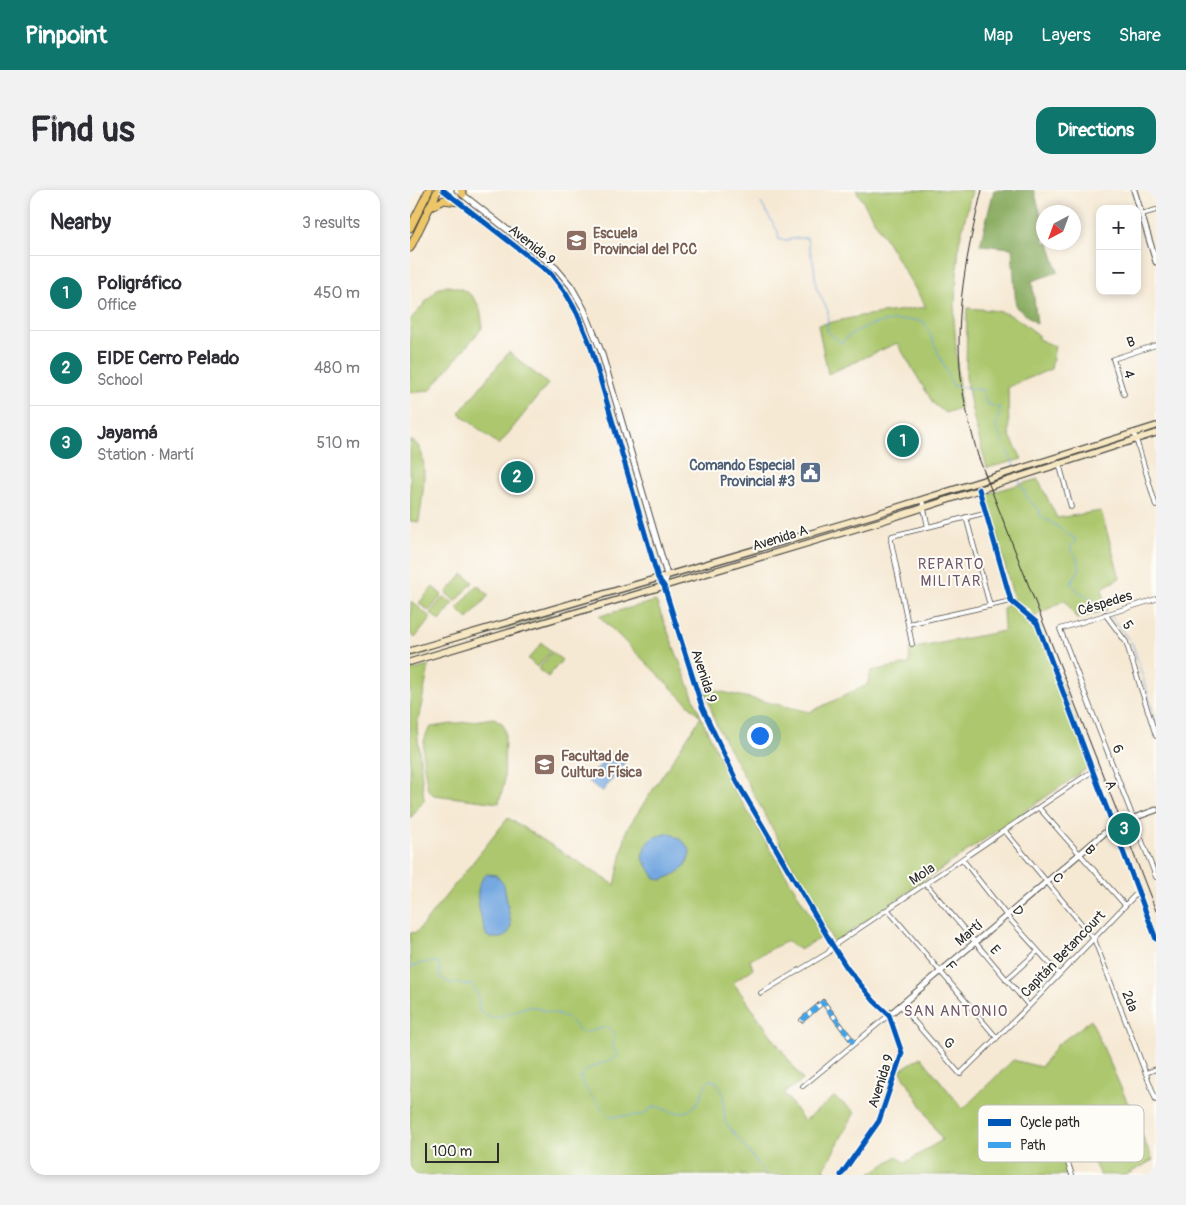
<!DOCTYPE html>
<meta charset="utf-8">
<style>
body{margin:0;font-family:Pangolin,sans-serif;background:#f2f2f3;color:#2b2b33}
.controls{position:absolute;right:15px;top:15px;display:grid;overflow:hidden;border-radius:10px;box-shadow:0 2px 8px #0003}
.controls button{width:45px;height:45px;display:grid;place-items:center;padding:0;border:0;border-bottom:1px solid #e1e1e2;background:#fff;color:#2b2b33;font:25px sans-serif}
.compass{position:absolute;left:626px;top:15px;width:45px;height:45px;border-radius:50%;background:#fff;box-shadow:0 2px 8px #0003;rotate:221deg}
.scale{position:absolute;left:15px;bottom:12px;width:74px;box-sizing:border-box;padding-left:5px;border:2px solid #2b2b2b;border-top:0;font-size:14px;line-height:18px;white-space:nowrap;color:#2b2b2b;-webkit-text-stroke:4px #fdfcf7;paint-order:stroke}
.you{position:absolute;left:349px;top:545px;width:18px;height:18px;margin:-12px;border:4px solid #fff;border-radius:50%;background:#1a73e8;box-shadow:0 0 0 8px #1a73e833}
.badge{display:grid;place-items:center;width:32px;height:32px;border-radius:50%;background:#0f766e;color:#fff;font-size:16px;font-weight:700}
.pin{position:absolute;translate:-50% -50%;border:2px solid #fff;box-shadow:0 1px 5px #0006}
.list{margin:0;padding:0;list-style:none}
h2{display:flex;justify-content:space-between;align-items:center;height:65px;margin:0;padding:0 20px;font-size:21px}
h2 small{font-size:16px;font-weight:400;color:#7c7c81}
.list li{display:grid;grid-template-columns:32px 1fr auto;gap:15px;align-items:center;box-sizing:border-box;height:75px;padding:0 20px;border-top:1px solid #e1e1e2}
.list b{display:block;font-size:19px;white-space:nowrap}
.list p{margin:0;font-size:16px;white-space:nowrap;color:#7c7c81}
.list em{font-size:16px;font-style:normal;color:#7c7c81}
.map{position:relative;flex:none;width:746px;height:985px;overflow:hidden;border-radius:15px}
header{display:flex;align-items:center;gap:30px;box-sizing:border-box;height:70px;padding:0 25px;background:#0f766e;color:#fff}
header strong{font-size:24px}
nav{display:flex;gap:28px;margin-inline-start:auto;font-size:18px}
.intro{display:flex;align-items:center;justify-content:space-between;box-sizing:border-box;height:120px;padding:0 30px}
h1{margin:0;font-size:35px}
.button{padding:12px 22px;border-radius:15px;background:#0f766e;color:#fff;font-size:18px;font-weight:700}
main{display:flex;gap:30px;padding:0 30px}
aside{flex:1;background:#fff;border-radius:15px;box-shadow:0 2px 8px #0003}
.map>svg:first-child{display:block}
.green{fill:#acc76d;stroke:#6c794c}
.forest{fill:#89ac60;stroke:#5a6c46}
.water{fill:#74a8e1;stroke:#506a86}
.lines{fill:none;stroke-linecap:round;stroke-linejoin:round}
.stream{stroke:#74a8e1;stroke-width:1}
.minor-casing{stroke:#494844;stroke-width:5.5}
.tertiary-casing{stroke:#494844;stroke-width:7}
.secondary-casing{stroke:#494844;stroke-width:8}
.trunk-casing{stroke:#494844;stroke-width:9}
.minor{stroke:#fff;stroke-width:4}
.tertiary{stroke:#fff;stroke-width:5}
.secondary{stroke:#f7e8c3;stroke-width:5.5}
.trunk{stroke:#ecc669;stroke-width:7}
.rail{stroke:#2b2b2b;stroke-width:1}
.quiet{stroke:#3ea3eb;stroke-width:4;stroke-dasharray:8 4;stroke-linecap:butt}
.cycleway-casing{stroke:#fdfcf7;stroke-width:8}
.cycleway{stroke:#0057b8;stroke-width:5}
.labels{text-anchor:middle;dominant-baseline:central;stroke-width:4;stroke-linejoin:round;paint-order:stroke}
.education-label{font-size:14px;font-weight:bold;fill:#785e54;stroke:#fdfcf7;text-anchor:start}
.street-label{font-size:14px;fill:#2b2b2b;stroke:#fdfcf7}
.service-label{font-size:14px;font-weight:bold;fill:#4e5e75;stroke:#fdfcf7;text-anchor:end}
.neighbourhood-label{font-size:15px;letter-spacing:1px;fill:#6e5669;stroke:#fdfcf7}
.key{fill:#fdfcf7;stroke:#bebdba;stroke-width:1}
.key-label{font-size:14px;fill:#2b2b2b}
</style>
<header>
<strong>Pinpoint</strong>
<nav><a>Map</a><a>Layers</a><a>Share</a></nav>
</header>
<div class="intro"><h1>Find us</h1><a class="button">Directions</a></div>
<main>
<aside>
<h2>Nearby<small>3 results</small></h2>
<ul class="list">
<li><span class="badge">1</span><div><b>Poligráfico</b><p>Office</p></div><em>450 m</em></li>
<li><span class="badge">2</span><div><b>EIDE Cerro Pelado</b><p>School</p></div><em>480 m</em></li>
<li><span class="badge">3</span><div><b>Jayamá</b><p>Station · Martí</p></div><em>510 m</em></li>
</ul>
</aside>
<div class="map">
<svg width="746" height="985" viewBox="0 0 746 985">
<rect width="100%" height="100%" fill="#fdfcf7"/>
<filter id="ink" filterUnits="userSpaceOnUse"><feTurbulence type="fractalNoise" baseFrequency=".02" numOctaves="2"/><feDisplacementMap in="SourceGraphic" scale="10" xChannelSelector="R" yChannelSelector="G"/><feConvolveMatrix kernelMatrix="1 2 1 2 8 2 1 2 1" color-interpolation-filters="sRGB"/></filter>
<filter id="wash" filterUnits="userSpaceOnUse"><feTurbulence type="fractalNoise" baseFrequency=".0096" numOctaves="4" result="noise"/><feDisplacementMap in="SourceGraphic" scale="20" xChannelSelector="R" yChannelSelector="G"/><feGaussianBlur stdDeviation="1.12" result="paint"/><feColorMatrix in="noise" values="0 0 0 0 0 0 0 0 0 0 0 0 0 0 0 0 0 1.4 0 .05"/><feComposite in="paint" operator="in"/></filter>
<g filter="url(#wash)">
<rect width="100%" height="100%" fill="#f6e9d4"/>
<path class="green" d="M446 0H562L549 53 544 128 550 218 535 223 523 213 487 153 418 184 408 135 451 126 516 117Z
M37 96C62 98 73 114 72 138L20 200 0 203V130L27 99Z
M557 118C594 121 599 120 628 145V149L645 156 641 179 598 197 599 244 612 269 577 278 563 226 556 187Z
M99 162 138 194 89 255 49 223Z
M0 250C23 256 11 314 9 332L0 331Z
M628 289 647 328 691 321 710 388 692 398 697 420 667 429 655 410 625 426 682 575 424 753 305 532 295 498 400 522 457 495 461 481 499 474 500 459 594 441 593 419 604 409 576 304Z
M53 384 63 392 46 412 36 403Z
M67 395 79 405 58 429 47 419Z
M23 397 32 405 19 421 9 413Z
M34 406 43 414 30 431 20 423Z
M1 411 21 428 5 448 0 444Z
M246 411 291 527 324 599 413 746 390 760 377 751 340 770 343 779 323 792 393 890 374 903 394 931 424 907 445 922 414 979 420 985H0V743L7 742 98 628 205 695 217 639 291 527 189 426Z
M141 424V425L0 468V466Z
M132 453 141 461 127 477 118 469Z
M142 462 152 470 138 487 128 479Z
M19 476 7 537 14 610 0 629V481Z
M84 528 93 534 95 541 94 594 89 613 24 605 18 600C15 580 7 553 21 537Z
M681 830 743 970 716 985H690L675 954 654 966 660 985H459L487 966 495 973 532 950 490 880 511 867 553 919 603 870 631 877 647 855Z"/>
<path class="forest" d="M584 0H624L633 33 634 52 639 53 648 82 622 91 627 134 606 117 602 58 570 55Z"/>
<path class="water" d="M201 563 215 574 192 602 177 590Z
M260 643 274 652 280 661C278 679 267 684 251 690L244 687 232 667C237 648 242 647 260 643Z
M77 684 86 685 94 695 101 735 99 742 92 748H80L76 745C72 727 59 699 77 684Z"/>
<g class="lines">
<path class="stream" d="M351 13 368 42 369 50C379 51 386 47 397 48L404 76 406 97 418 121 417 141 431 153C451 132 485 128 514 131L543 196 572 200 577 214 590 218 586 239 605 277
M609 290 619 311 630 320V326C644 332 654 344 666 349L660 359 666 366 670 378 661 393C670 406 686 409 697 422
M700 425 723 455 746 531
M0 779C7 773 20 770 29 773L30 787 39 793 62 795 68 804 69 820 78 827H89L119 816 157 827 172 843 197 837 204 842 203 857 208 866C192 876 183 872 170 887 176 904 189 913 199 927L232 925 245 916C263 922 278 930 290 908 293 901 294 896 299 890L306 891 313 903 315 932 357 985"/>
</g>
</g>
<g filter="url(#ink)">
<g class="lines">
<defs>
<path id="minor" d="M732 24 746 20
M714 204 703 169 746 155
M724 242 746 316
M649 273 661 317
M569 299 601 411 627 433 746 749
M512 310 518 337
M556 327 580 416
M254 396 292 517 327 592 423 756 437 778 464 811 479 825 492 863 469 931 431 985
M746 409 650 439 746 687
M695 424 716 452 746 546
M498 434 601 411
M502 454 481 351 482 346 574 323
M629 618 715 715
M595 641 684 749 746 910
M553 670 597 726 649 784
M516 694 619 816
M478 720 587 848
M596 790 628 761
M351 803 418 763 423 756 684 580
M490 815 550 884 619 816 728 702
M392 830 413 812 444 853
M736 883 746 879
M393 896 479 825
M645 935 662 985"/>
<path id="tertiary" d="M33 0 141 84 155 102 167 123 180 154 248 388 254 396
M47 0 146 78 161 96 174 119 191 161 257 385 254 396
M724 0 746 72
M479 825 704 635 746 620"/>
<path id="secondary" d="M0 461 463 325 746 236
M0 472 475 330 746 243"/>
<path id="trunk" d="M51 0 53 4
M19 18 34 10 49 12
M0 38 19 0
M0 58 28 0"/>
</defs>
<use href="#minor" class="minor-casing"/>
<use href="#tertiary" class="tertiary-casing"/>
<use href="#secondary" class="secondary-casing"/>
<use href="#trunk" class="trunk-casing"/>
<use href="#minor" class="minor"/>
<use href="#tertiary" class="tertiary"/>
<use href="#secondary" class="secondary"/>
<use href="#trunk" class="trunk"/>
<path class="rail" d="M572 0C557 62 544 124 551 188 554 214 561 240 568 266L746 721"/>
<path class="quiet" d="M392 830 413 812 444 853"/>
<defs>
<path id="cycleway" d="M33 0 141 84 155 102 167 123 180 154 248 388 254 396 292 517 327 592 423 756 437 778 464 811 479 825 492 863 469 931 431 985
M569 299 601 411 627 433 746 749"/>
</defs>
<use href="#cycleway" class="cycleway-casing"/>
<use href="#cycleway" class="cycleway"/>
</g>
</g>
<defs>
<symbol id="university-square" viewBox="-11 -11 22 22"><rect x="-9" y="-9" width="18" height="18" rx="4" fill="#8d6e63" stroke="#fdfcf7"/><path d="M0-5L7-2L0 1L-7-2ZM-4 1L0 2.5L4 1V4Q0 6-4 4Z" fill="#fff"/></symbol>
<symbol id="civic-square" viewBox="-11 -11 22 22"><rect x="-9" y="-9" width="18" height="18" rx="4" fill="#5c6f8a" stroke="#fdfcf7"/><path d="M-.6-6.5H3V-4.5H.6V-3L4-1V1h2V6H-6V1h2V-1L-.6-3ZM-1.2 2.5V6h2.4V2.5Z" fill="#fff"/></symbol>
</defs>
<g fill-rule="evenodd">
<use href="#university-square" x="154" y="38" width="25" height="25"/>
<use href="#civic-square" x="388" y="270" width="25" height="25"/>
<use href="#university-square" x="122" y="562" width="25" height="25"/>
</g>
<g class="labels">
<g class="education-label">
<text x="183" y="43">Escuela<tspan x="183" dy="16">Provincial del PCC</tspan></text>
<text x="151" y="566">Facultad de<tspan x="151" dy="16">Cultura Física</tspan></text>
</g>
<g class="street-label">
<text transform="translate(122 55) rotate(39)">Avenida 9</text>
<text transform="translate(721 152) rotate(-18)">B</text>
<text transform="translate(719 184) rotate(73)">4</text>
<text transform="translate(370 348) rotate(-17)">Avenida A</text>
<text transform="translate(695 413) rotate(-17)">Céspedes</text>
<text transform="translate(718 435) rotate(53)">5</text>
<text transform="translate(294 486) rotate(72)">Avenida 9</text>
<text transform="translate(708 559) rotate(69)">6</text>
<text transform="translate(701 595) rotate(70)">A</text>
<text transform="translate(680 660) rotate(48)">B</text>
<text transform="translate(512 684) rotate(-34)">Mola</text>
<text transform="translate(648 688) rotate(50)">C</text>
<text transform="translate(608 721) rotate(50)">D</text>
<text transform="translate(559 743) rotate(-40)">Martí</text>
<text transform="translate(585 760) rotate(48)">E</text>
<text transform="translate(653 764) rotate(-46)">Capitán Betancourt</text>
<text transform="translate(541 776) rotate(50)">F</text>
<text transform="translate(720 811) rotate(69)">2da</text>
<text transform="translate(539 853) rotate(49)">G</text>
<text transform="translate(471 891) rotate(-72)">Avenida 9</text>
</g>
<g class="service-label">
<text x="385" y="275">Comando Especial<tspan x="385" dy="16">Provincial #3</tspan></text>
</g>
<g class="neighbourhood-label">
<text x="541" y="374">REPARTO<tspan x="541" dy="17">MILITAR</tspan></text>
<text x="546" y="821">SAN ANTONIO</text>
</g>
</g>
<rect x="568" y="915" width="166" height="57" rx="8" class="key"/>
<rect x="578" y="929" width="23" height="7" fill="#0057b8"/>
<rect x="578" y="952" width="23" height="6" fill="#3ea3eb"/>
<g class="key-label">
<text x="610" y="937">Cycle path</text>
<text x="610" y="960">Path</text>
</g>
</svg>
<div class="controls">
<button>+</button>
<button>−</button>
</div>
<svg class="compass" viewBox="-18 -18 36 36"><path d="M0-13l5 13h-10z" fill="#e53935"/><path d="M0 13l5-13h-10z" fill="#7c7c81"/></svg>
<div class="scale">100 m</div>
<div class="you"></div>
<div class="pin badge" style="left:493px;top:251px">1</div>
<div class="pin badge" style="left:107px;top:287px">2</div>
<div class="pin badge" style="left:714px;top:639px">3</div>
</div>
</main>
